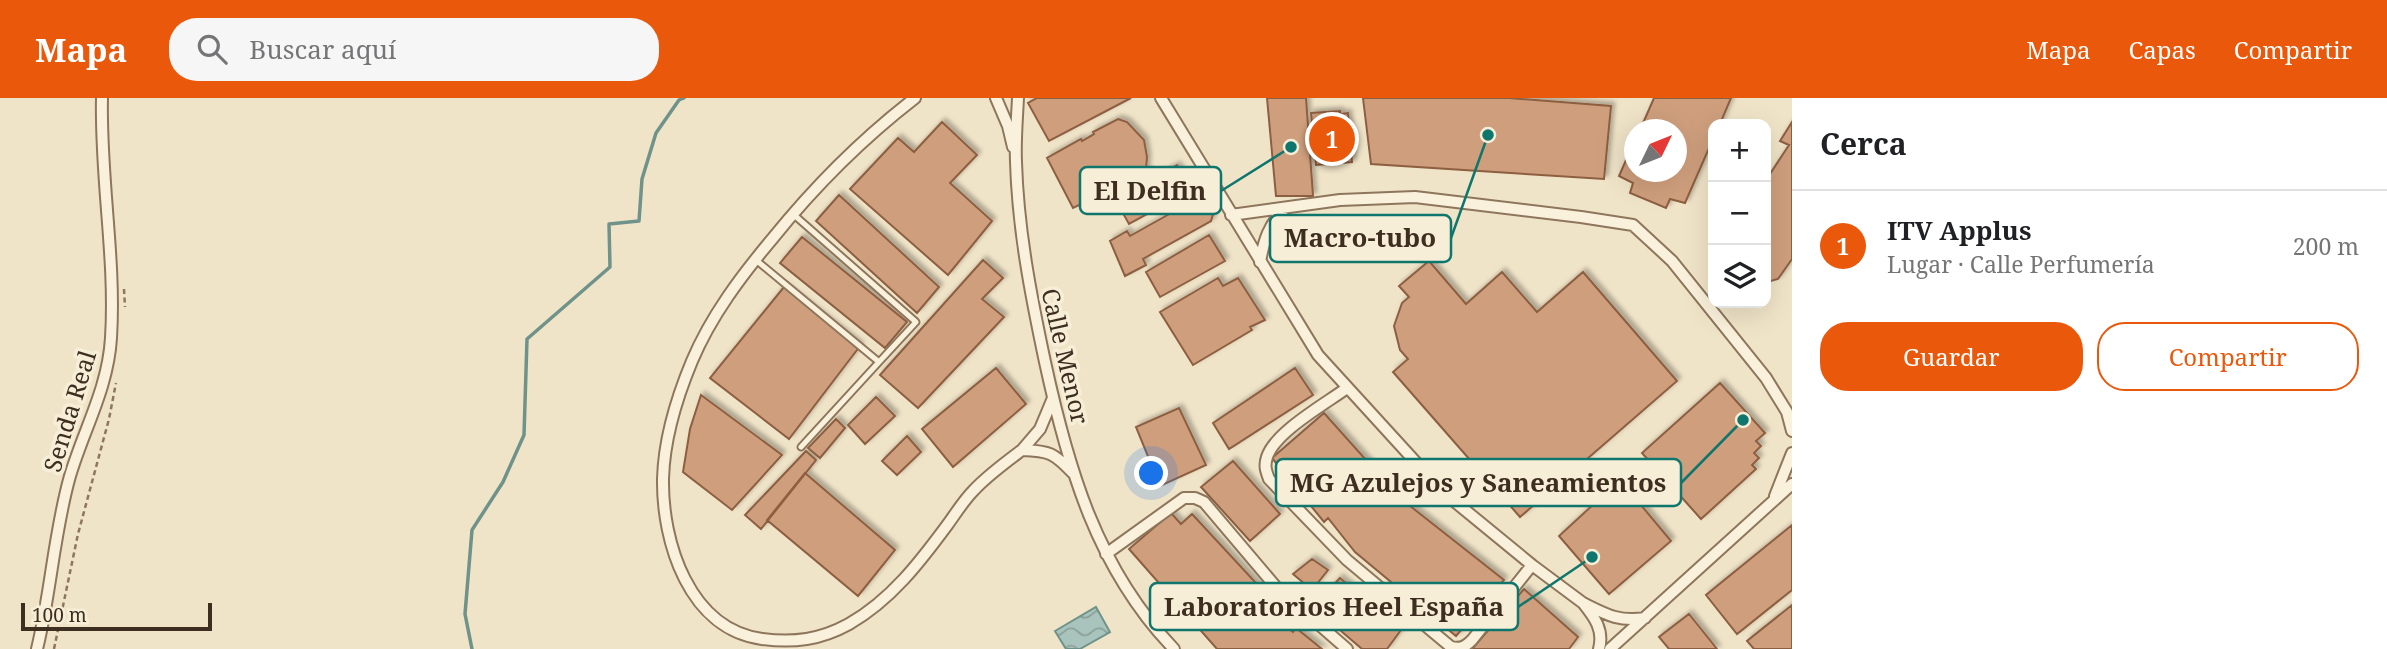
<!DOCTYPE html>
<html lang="es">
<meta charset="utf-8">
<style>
body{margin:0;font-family:"Noto Serif",serif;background:#f6f6f6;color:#202124}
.controls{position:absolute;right:21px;top:21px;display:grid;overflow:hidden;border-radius:14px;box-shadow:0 7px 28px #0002}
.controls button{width:63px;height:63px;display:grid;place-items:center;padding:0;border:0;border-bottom:2px solid #e0e0e0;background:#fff;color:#202124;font:35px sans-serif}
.compass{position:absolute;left:1624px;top:21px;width:63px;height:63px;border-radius:50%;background:#fff;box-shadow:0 7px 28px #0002;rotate:47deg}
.scale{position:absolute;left:21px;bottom:18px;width:191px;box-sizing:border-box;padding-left:7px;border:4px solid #3d2e20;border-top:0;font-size:19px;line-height:24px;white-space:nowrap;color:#3d2e20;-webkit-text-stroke:5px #f7eed8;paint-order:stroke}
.you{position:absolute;left:1152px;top:376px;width:24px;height:24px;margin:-18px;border:5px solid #fff;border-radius:50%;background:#1a73e8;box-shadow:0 0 0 10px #1a73e833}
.badge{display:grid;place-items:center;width:46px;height:46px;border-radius:50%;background:#ea580c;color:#fff;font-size:23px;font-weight:700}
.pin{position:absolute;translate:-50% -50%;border:4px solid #fff;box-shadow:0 2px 7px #0006}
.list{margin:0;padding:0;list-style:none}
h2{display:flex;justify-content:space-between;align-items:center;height:91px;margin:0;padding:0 28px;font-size:30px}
h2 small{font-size:23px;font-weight:400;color:#757577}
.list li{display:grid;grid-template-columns:46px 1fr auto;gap:21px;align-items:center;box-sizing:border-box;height:112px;padding:0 28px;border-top:2px solid #e0e0e0}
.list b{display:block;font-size:26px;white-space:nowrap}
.list p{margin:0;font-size:23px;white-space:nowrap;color:#757577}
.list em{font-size:23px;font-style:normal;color:#757577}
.actions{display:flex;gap:14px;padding:21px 28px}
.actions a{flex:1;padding:16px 0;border:2px solid #ea580c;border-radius:28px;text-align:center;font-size:24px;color:#ea580c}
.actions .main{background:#ea580c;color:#fff}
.icon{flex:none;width:38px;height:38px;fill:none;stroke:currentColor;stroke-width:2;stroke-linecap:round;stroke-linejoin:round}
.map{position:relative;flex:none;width:1792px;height:551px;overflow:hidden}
header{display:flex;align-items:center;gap:42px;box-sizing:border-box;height:98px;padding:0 35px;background:#ea580c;color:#fff}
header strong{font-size:33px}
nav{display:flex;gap:38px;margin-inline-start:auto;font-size:24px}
.search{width:490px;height:63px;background:#f6f6f6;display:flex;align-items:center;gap:18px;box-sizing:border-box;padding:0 24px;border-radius:28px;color:#757577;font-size:26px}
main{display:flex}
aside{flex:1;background:#fff}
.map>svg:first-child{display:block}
.water{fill:url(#water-waves);stroke:#6f938a;stroke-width:2}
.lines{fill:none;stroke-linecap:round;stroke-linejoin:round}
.stream{stroke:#6f938a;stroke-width:3.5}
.building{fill:#cf9f7d;stroke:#8d5f41;stroke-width:2;filter:url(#shadow)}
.service-casing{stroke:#8d765c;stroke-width:9}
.minor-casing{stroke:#8d765c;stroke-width:14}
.path{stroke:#8d765c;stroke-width:2.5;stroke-dasharray:5 3.5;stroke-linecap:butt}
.service{stroke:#faf1dc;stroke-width:5}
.minor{stroke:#faf1dc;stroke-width:10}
.labels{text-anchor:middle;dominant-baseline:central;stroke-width:7;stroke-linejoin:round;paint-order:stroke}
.street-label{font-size:24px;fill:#3d2e20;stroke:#f7eed8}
.leader{fill:none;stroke:#0f766e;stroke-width:2.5}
.callout-dot{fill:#0f766e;stroke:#f7eed8;stroke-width:2.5}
.callout{fill:#f7eed8;stroke:#0f766e;stroke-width:2.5}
.callout-label{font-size:26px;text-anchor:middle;font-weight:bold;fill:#3d2e20}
</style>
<header>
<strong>Mapa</strong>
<div class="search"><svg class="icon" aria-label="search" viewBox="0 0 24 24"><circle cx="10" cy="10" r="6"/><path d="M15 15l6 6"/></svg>Buscar aquí</div>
<nav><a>Mapa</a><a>Capas</a><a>Compartir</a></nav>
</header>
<main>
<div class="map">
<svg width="1792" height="551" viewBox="0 0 1792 551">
<defs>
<pattern id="water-waves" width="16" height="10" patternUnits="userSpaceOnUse" patternTransform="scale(1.75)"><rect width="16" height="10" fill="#a9c4bc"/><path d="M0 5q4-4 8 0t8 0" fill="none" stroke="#8ba098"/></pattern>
<filter id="shadow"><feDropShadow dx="3.5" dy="-3.5" stdDeviation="2" flood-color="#0004"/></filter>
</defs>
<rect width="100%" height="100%" fill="#f0e4c8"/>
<path class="water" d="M1096 509 1110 534 1080 551H1066L1055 533Z"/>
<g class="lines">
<path class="stream" d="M472 551 465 516 472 432 503 384 524 337 527 241 610 169 609 126 639 123 642 81 656 35 679 2 684 0"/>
</g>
<path class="building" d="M1037 0H1131L1049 43 1028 5Z
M1267 0H1306L1313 98H1276Z
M1363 0H1509L1611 8 1604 81 1371 66Z
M1654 0H1731L1720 26H1713V41L1685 105 1670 101 1666 110 1630 95 1633 85 1619 78 1634 44V74H1676V32H1640Z
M1340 13V16L1348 15 1352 64 1316 67 1311 15Z
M1118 21 1127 24 1144 42 1147 59 1146 71 1149 76 1112 97 1110 92 1073 110 1047 60 1081 41 1082 43 1094 36 1093 34Z
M942 24 977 57 950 85 992 123 948 177 850 91 898 40 914 54Z
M1792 24V161L1778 181 1767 184 1766 82 1789 47 1780 43Z
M1177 67 1191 92 1129 126 1115 101Z
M839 97 939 189 917 215 816 123Z
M1198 100 1207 115 1214 113 1211 123 1143 161 1146 167 1125 178 1110 143 1127 133 1130 138Z
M1209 137 1225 163 1160 199 1146 174Z
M802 139 907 224 885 250 780 165Z
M983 162 1003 180 982 201 1004 219 918 310 880 277Z
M1429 163 1466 206 1502 174 1537 214 1583 174 1677 283 1520 419 1393 274 1408 261 1400 252 1394 228 1402 205 1409 199 1399 188Z
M1218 180 1223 188 1238 180 1265 222 1250 229 1252 232 1193 267 1160 214Z
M784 189 860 248 789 341 710 280Z
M996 270 1026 306 953 369 922 331Z
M1295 270 1313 297 1229 351 1213 325Z
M1720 285 1765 335 1756 343 1761 348 1754 355 1759 360 1752 367 1756 371 1701 421 1642 355Z
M701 297 782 357 732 412 683 374 690 331Z
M876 299 895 318 865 346 848 327Z
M1179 310 1206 367 1160 388 1136 329Z
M1324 315 1400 400 1504 482 1456 538 1355 454 1328 420 1324 424 1272 360Z
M836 321 845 330 820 360 808 350Z
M907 338 921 354 897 377 882 363Z
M806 353 816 362 761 431 745 417Z
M1233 363 1280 416 1250 443 1201 389Z
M805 375 895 452 858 498 767 422Z
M1620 382 1671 443 1609 496 1559 438Z
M1171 415 1181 426 1192 416 1268 498 1260 506 1293 534 1296 530 1322 551H1217L1129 451Z
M1792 427V492L1737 536 1706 497Z
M1312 461 1328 472 1312 492 1293 476Z
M1340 480 1401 532 1387 551H1362L1313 509Z
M1524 491 1578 539 1569 551H1472Z
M1792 507V551H1754L1747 543Z
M1689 516 1717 551H1669L1659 539Z"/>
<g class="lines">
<defs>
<path id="service" d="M756 162 879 264 916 224 793 116
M801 349 879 264"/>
<path id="minor" d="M915 0C862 41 815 88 773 140 741 178 711 218 692 263 677 299 664 342 663 381 662 444 689 531 762 541 794 545 820 542 849 526 891 502 920 464 948 426 956 415 964 402 974 392 988 377 1006 364 1022 352 1050 353 1054 355 1073 375
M996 0 1008 28 1013 49
M1018 0C1017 21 1015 43 1016 64 1018 132 1031 198 1045 264 1068 370 1097 471 1174 551
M1161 0 1318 257 1443 394 1532 467 1583 505
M1231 117 1340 102 1415 99 1581 119 1633 127 1672 163 1766 280 1787 314 1792 333
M1260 164C1264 141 1269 127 1285 110
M1347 290C1325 306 1275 334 1267 359 1264 368 1266 373 1269 381L1347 462 1451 549C1461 551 1465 549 1472 542L1532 467
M1022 352 1040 331 1053 300
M1775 398 1792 355
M1106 456 1184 400H1195L1204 404 1276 489 1347 551
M37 551C51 494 54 434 70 378 84 331 108 290 111 240 116 160 100 80 102 0
M1599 551C1604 532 1595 520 1583 505 1607 517 1619 524 1645 520
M1610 551 1792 386"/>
</defs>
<use href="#service" class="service-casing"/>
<use href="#minor" class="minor-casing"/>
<path class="path" d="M124 191 125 209
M54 551 78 436 109 321 116 285"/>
<use href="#service" class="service"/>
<use href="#minor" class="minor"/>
</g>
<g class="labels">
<g class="street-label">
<text transform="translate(1066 258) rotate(77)">Calle Menor</text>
<text transform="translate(69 313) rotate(-73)">Senda Real</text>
</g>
</g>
<path class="leader" d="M1291 49L1221 93M1488 37L1451 140M1743 322L1681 385M1592 459L1518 509"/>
<g class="callout-dot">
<circle cx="1291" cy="49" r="7"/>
<circle cx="1488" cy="37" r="7"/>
<circle cx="1743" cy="322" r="7"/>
<circle cx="1592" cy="459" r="7"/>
</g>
<g class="callout">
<rect x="1080" y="69" width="141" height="47" rx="7"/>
<rect x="1270" y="117" width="181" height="47" rx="7"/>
<rect x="1276" y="361" width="405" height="47" rx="7"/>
<rect x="1150" y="485" width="368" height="47" rx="7"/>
</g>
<g class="callout-label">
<text x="1150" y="102">El Delfin</text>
<text x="1360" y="149">Macro-tubo</text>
<text x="1478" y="394">MG Azulejos y Saneamientos</text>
<text x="1334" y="518">Laboratorios Heel España</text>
</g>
</svg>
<div class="controls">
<button>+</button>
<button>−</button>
<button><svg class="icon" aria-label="layers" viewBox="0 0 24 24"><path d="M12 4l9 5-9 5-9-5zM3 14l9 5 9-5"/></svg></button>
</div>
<svg class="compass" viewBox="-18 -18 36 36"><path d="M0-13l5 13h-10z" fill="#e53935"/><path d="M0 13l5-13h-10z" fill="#757577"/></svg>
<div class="scale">100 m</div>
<div class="you"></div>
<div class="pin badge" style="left:1332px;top:41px">1</div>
</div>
<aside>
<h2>Cerca<small></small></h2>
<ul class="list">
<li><span class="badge">1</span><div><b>ITV Applus</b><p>Lugar · Calle Perfumería</p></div><em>200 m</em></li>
</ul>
<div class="actions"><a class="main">Guardar</a><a>Compartir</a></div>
</aside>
</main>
